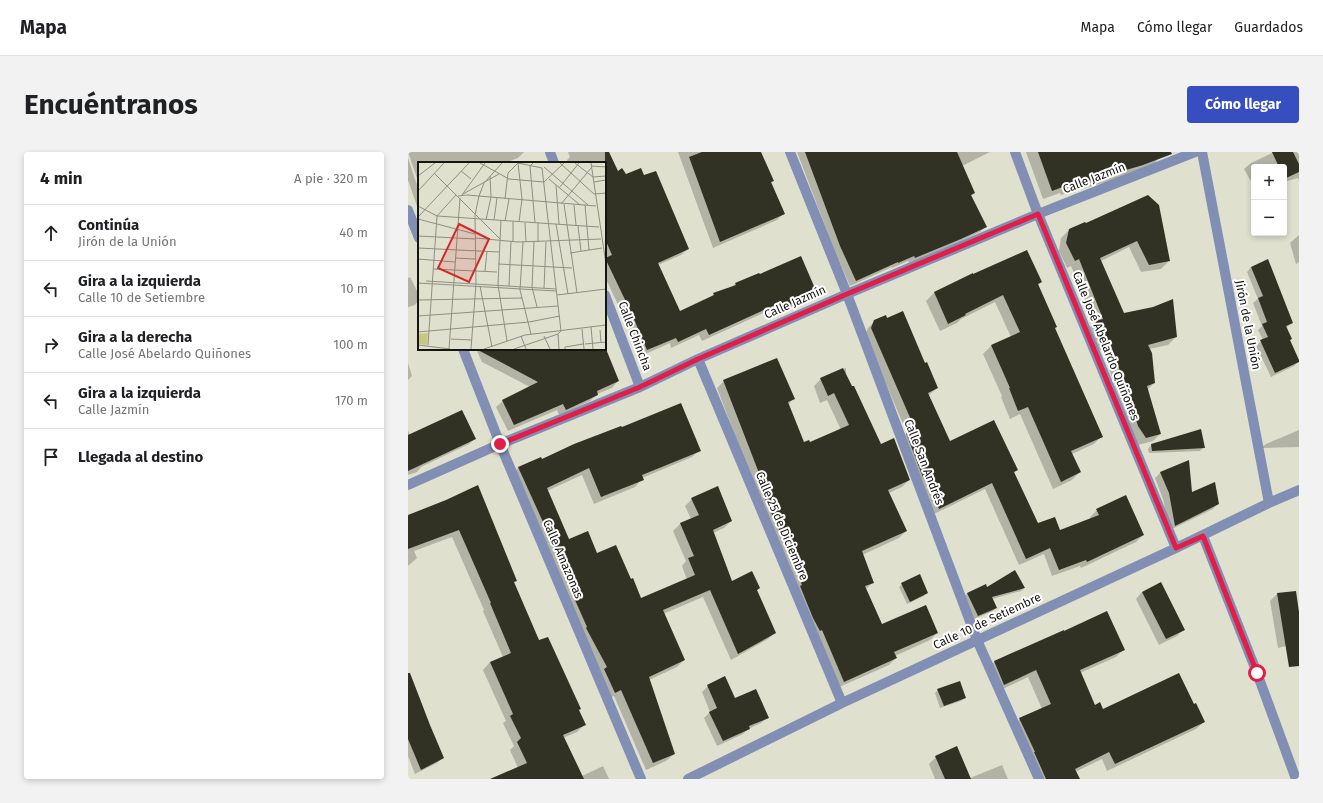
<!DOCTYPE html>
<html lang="es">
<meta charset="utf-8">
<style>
body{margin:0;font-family:"Fira Sans",sans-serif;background:#f2f2f2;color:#202124}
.controls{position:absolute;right:12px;top:12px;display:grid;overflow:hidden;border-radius:4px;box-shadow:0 2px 6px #0003}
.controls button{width:36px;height:36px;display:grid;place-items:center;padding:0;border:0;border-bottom:1px solid #e0e0e0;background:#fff;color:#202124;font:20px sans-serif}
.stop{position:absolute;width:12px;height:12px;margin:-9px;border:3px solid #e11d48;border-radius:50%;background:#fff}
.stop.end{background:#e11d48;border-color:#fff;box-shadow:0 1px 4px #0008}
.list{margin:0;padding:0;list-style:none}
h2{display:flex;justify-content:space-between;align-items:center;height:52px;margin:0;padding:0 16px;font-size:17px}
h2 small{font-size:13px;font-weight:400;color:#757577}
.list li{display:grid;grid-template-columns:26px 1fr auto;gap:12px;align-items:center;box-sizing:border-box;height:56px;padding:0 16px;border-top:1px solid #e0e0e0}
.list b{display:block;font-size:15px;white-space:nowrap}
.list p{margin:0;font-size:13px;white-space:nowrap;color:#757577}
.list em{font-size:13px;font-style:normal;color:#757577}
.icon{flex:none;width:22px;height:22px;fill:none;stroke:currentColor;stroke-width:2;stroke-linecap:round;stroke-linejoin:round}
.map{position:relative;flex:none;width:891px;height:627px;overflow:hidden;border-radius:4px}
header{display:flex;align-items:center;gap:24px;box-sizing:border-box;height:56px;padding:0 20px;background:#fff;border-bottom:1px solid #e0e0e0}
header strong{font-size:19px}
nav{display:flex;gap:22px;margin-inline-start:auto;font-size:14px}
.intro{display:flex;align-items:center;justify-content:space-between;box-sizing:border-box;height:96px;padding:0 24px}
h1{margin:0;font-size:28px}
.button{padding:10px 18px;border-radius:4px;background:#374ec0;color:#fff;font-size:14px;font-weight:700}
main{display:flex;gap:24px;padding:0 24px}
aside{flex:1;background:#fff;border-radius:4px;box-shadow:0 2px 6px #0003}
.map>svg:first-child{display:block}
.shadow{fill:#0003}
.building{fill:#323224}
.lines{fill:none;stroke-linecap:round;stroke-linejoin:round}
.minor{stroke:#828fb4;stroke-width:10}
.route{stroke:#e11d48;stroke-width:5}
.labels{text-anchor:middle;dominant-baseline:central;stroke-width:4;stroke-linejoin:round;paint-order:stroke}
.street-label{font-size:12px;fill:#15150f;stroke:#fff}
.inset-road{fill:none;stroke:#8f8f82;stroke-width:1}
.view{fill:#d62828;fill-opacity:0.15;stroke:#d62828;stroke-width:2}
.inset-edge{fill:none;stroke:#15150f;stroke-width:2}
</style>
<header>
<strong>Mapa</strong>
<nav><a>Mapa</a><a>Cómo llegar</a><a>Guardados</a></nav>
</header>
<div class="intro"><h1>Encuéntranos</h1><a class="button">Cómo llegar</a></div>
<main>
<aside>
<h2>4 min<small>A pie · 320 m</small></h2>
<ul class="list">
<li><svg class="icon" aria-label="ahead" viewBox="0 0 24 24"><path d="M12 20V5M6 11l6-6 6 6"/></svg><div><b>Continúa</b><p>Jirón de la Unión</p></div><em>40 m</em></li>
<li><svg class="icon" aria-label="left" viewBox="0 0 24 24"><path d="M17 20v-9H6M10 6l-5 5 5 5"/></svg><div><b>Gira a la izquierda</b><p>Calle 10 de Setiembre</p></div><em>10 m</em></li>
<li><svg class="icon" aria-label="right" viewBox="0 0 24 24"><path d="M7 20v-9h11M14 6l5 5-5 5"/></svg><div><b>Gira a la derecha</b><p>Calle José Abelardo Quiñones</p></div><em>100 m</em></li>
<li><svg class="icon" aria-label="left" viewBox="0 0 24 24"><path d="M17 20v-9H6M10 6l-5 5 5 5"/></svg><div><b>Gira a la izquierda</b><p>Calle Jazmín</p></div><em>170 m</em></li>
<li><svg class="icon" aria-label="arrive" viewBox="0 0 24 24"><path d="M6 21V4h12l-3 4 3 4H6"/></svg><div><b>Llegada al destino</b></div></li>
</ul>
</aside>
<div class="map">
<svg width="891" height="627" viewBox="0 0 891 627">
<rect width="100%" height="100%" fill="#e0e0cf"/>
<path class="shadow" d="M0 0H116L110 6 97 11H11V32Z
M160 0H200L209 20 217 23 236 25 280 97 273 103 250 113 271 160 303 145 306 142 324 135 327 132 408 141 401 147 375 159 373 155 361 160 360 159 294 189 291 183 263 196 262 191 233 204 214 159H213L197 125V11H160L159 8 162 5Z
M270 0H348L365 29 363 31 376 61 369 68 305 96Z
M389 0H582L554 14 566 41 562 45 578 74 572 80 546 92 501 111 500 109 484 116V115L442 134 427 100Z
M618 0H750L751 6 743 15 726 22 653 43 652 41 635 47Z
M866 0H891V29L890 26 876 30V15H846V35L836 17 843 11Z
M0 6 11 39V60L0 28Z
M740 44 761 109 753 117 733 120 721 95 693 109 715 162 768 185 760 193 741 197 746 231 739 238 752 282 745 289 730 293 715 255 694 198 690 199 680 177 686 171 663 114 659 116 651 99 653 86 661 78 677 73Z
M891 83V110L888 112 882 91Z
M843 115 884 171 878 176 883 187 881 189 891 209 886 214 863 225 848 194 855 188 850 178 854 174 845 151 850 147 839 120Z
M564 122 633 130 630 133 646 176 694 284 686 292 664 302 672 320 664 328 645 337 612 262 602 267 593 245 594 244 575 202 583 194 603 185 587 150 553 167 549 171 532 179 518 149 526 141Z
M2 125 11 143V148L7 153 0 155V126Z
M467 169 517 213 529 236 520 244 542 291 608 318 606 321 629 373 652 379 683 367 682 365 689 358 735 383 728 390 673 416 672 414 644 424 636 402 611 413 577 337 524 363 492 289 499 281 457 183 460 176Z
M68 197H197L210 229 204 236 189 242 182 249 151 263 149 258 100 279 88 255 95 249 122 235 74 210Z
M0 211 4 224 0 228Z
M438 216V226L473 294 501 328 494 335 481 341 498 379 491 386 454 403 465 430 457 438 473 473 529 481 522 488 487 504 488 506 481 513 429 536 349 341 309 236 316 229 385 247 380 253 395 292 401 291 433 278 419 248 412 251 406 234 413 227Z
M0 278 2 283 67 286 61 292 13 315 9 320 0 323Z
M793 278 795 296 792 299 741 301 740 297 743 293Z
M891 278V295L855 296 854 295 858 292Z
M292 298 284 305 234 326V327L227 335 186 352 174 323 139 339 161 388 189 402 233 447 279 428 274 414 278 409 265 379 272 372 283 367 277 354 284 347 323 369 316 376 305 381 323 430 351 436 348 439 367 480 360 487 323 508 295 445 255 462 276 508 269 515 241 528 266 602 258 609 238 618 206 544 199 547 103 323 110 316 133 306 134 309Z
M753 320 783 341 810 351 805 357 762 378 755 347 747 326Z
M38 349 107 429 105 431 131 490 170 558 176 573 169 580 155 586 174 624 195 614 201 627H85L110 616 102 598 106 594 95 571 98 569 75 518 82 510 95 505 75 459 76 458 44 385 6 399 9 406 0 414V364Z
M494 432 519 441 516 444 499 452 491 435Z
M579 436H616L613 439 584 447 588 455 585 459 566 467 556 445 559 442Z
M734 440 775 478 769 484 751 493 728 447Z
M887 441 891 467V487L887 492 870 496 862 449 869 442Z
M655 479 716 497 708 505 672 521 686 554 694 558 785 553 796 570 788 577 699 619 694 607 667 620 671 627H628L604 575 612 567 634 557 620 525 588 540 579 518 586 510Z
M300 534 327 547 359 566 353 571 340 577 335 582 309 594 296 566 302 560 294 540Z
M530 538 557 546 553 549 532 556 527 541Z
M0 546 35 606 29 611 7 622 0 604Z
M528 605 562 626 594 613 600 627H527L521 612Z"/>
<path class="building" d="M197 0H201L210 19 214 16 218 22 233 16 236 23 248 19 281 97 250 111 272 159 306 143 305 141 328 133 327 131 351 121 352 122 393 104 409 141 382 153 380 149 367 154V153L301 183 298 177 270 190 268 186 239 198 220 153V154L197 106 204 103 197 87Z
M294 0H353L366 29 363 30 377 62 312 90 281 5Z
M397 0H549L567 41 563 43 579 75 553 87 507 106 506 104 490 111V110L448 129 432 94Z
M630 0H763L764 2 735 13 661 35 660 33 644 39Z
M864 0H885L891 12V20L876 27V15H871Z
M740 43 751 53 762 109 741 113 729 89 692 106 716 161 745 155 765 147 769 185 740 193 744 201 747 231 739 234 753 282 738 286 730 274 722 247 702 191 698 192 687 169 695 167 671 107 667 109 658 91 661 77 677 70 678 71Z
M619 98 634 130 630 132 649 175 647 176 695 285 663 299 673 320 653 330 620 255 610 259 601 236H602L583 193 612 180 595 143 557 162 558 163 540 172 526 140 565 121V122Z
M860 107 885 171 878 174 884 187 882 188 891 208V210L867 221 852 188 860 185 854 172 859 170 850 146 855 144 843 115Z
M495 159 517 211 519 210 530 236 520 241 542 289 586 268 610 318 606 320 630 371 647 365 652 378 691 363 688 357 718 343 736 383 679 410 678 408 651 418 642 396 618 407 584 331 531 357 514 323 498 281 507 277 463 176 466 168 478 163 479 166Z
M68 197H198L211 229 189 239 190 243 158 258 155 252 106 273 94 248 130 230Z
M369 206 387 247 380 250 396 290 401 288 402 290 441 273 426 241 420 244 412 226 435 216 444 234H446L473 292 486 286 502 328 480 338 499 379 454 399 466 431 457 434 474 472 518 453 530 481 486 500 489 506 436 530 414 478 412 479 405 466 392 434 394 433 376 391H377L352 336 356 334 315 228Z
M273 251 293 299 234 323 236 328 193 345 181 316 139 336 161 387 180 379 189 401 208 393 223 427 225 426 233 446 287 423 280 406 286 404 272 371 291 363 283 346 310 334 324 369 305 378 324 429 344 419 352 436 349 438 368 481 330 502 302 438 255 458 277 508 241 525 267 602 245 611 213 538 207 541 196 517 199 515 178 476 179 475 163 439H164L150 403 110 315 133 305 134 307 166 292 213 274 214 275Z
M54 258 68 287 0 319V283Z
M793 277 797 296 744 299 743 292Z
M781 308 784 340 807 330 811 352 767 374 761 341 752 320Z
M70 333 109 429 106 430 131 488 140 485 173 557 171 558 178 573 155 583 176 627H82L119 611 109 590 113 586 102 564 105 562 82 510 103 501 82 451H83L51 378 0 397V363L38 348Z
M607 418 617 436 584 445 589 456 570 464 559 441 578 432 579 435Z
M512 422 520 441 502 450 493 431Z
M753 430 777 478 758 487 734 440Z
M888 439 891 460V514L881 515 869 441Z
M699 459 717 498 672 518 687 553 692 550 695 557 771 521 786 552 788 551 797 570 707 612 701 600 667 617 672 627H638L626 600H627L611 566 643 552 628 518 596 533 586 509 656 478V479Z
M0 521H2L22 573 36 606 13 618 0 587Z
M317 524 327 546 348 537 361 566 341 574 342 577 315 589 301 560 309 556 299 533Z
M552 529 558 546 536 554 529 537Z
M549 594 563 627H537L527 604Z"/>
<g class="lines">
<path class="minor" d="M142 0 146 11
M382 0 439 142 569 488 631 627
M607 0 630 62 768 396
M794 0 861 351
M0 58 11 86
M197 143 232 235
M55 197 92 292 233 627
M290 207 434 551
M0 333 92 292 232 235 290 207 439 142 630 62 787 0
M795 384 849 521 888 627
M280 627 434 551 768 396 861 351 891 338"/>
</g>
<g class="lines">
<path class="route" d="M92 292 232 235 290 207 439 142 630 62 768 396 795 384 849 521"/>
</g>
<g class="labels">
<g class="street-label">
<text transform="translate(686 26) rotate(-21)">Calle Jazmín</text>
<text transform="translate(387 150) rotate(-24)">Calle Jazmín</text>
<text transform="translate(840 173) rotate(79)">Jirón de la Unión</text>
<text transform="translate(227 184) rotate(69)">Calle Chincha</text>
<text transform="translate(698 194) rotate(68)">Calle José Abelardo Quiñones</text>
<text transform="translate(516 310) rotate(69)">Calle San Andrés</text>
<text transform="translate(374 374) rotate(67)">Calle 25 de Diciembre</text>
<text transform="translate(155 407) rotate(67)">Calle Amazonas</text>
<text transform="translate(579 469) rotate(-25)">Calle 10 de Setiembre</text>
</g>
</g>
<g transform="translate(10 10)">
<rect width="188" height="188" fill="#e0e0cf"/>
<path d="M10 171 9 183 0 182V172Z" fill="#c7c87f"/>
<path class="inset-road" d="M62 1 91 17 126 20 146 1M100 1 104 37 101 60M100 1 124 6M115 1 112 4 117 61M142 1 176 32 188 31M157 1 175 15 188 14M173 1 188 102M173 4 188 5M126 5 170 43M124 6 143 169 140 172 141 187M43 9 53 17M16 11 82 77M0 14 17 1M131 17 162 43M176 20 188 18M138 23 141 62M141 26 161 1M0 29 26 1M45 32 81 12M44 33 67 1M40 34 49 33 178 44M87 37 90 11 100 1M143 42 174 5M146 42 159 131M156 43 158 63M167 43 171 88M0 44 19 54 181 65M0 55 51 1M0 57 57 72M68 58 73 35 72 14M76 58 79 36M83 58 80 123 89 179M87 59 91 37M95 59V79M107 61 108 80M120 61V80M138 62 150 132M160 64 163 89M0 74 57 77M57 76 100 80 183 77M105 80 102 128 113 172M116 80 114 125 119 145M0 86 81 90M152 91 184 86M37 96 57 97M0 97 37 100M80 102 154 106M15 107 79 110M67 109 69 89M8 119 138 127M0 121 138 129M62 124 74 185M91 124 93 79M126 126 128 80M139 133 188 127M0 138 104 136M0 154 140 144M173 165 175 187M164 167 166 187M182 168 183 181M0 170 111 160 142 154M103 174 108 187M126 174 132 187M33 177 54 178M167 182 188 180M0 183 32 187M10 183 19 54 38 33M31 187 42 36M53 187 58 122 57 53 61 34 66 21 84 1M66 187 107 173 188 163M96 187 140 172M147 187V185L165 182"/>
<path class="view" d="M41 62 71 77 51 120 20 106Z"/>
<rect width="188" height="188" class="inset-edge"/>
</g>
</svg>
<div class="controls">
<button>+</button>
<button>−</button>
</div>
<div class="stop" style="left:849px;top:521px"></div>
<div class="stop end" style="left:92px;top:292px"></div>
</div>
</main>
